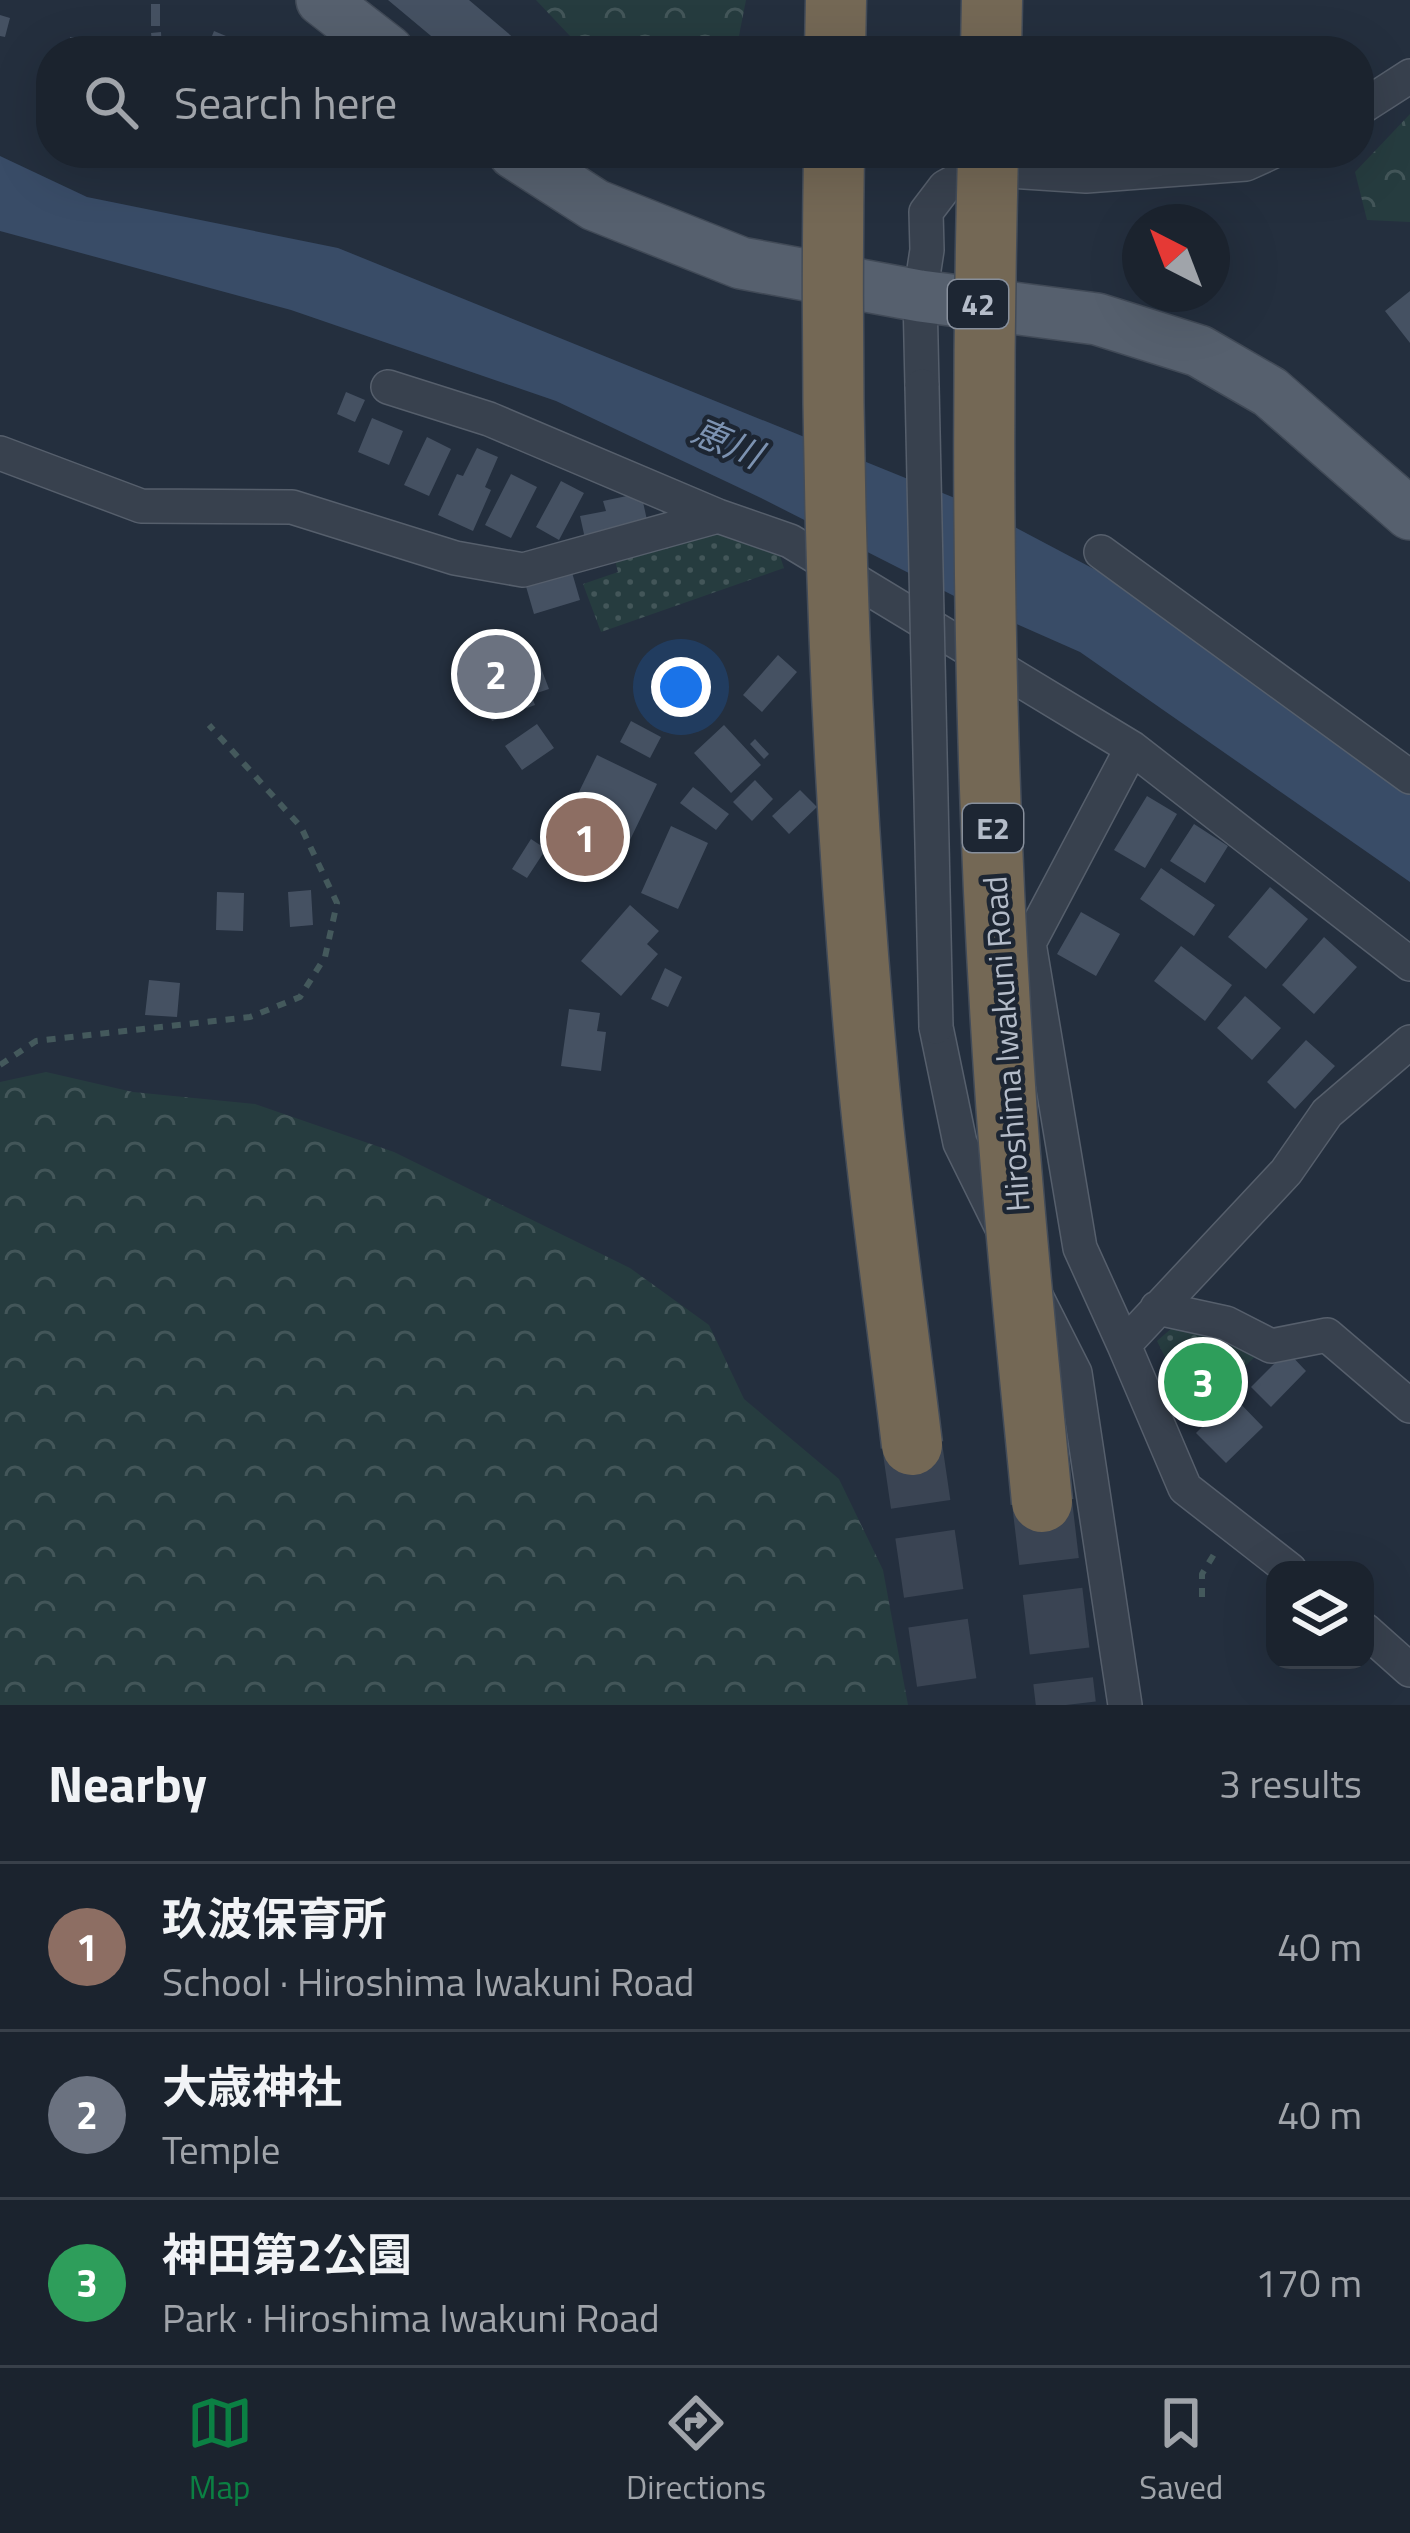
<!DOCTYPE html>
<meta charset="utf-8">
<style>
body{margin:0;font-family:"Titillium Web","Noto Sans JP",sans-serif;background:#282f3a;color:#f1f3f6}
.controls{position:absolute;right:36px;bottom:36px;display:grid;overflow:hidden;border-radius:24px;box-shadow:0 12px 48px #0002}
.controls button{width:108px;height:108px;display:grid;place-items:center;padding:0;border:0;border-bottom:3px solid #39404a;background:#1b232e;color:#f1f3f6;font:60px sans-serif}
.compass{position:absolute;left:1122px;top:204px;width:108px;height:108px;border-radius:50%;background:#1b232e;box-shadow:0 12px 48px #0002;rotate:318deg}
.you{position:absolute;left:681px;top:687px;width:42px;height:42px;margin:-30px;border:9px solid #fff;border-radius:50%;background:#1a73e8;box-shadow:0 0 0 18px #1a73e833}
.badge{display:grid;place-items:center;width:78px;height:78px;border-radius:50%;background:#0b8043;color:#fff;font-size:39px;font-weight:700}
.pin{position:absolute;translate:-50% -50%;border:6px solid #fff;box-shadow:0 3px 12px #0006}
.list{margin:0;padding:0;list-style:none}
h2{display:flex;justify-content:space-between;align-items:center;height:156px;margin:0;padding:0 48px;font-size:51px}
h2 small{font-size:39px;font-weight:400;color:#a0a4aa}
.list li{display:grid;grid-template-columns:78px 1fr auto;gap:36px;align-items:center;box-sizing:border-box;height:168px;padding:0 48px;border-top:3px solid #39404a}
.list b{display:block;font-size:45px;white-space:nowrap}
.list p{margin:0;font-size:39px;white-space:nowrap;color:#a0a4aa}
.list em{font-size:39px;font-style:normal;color:#a0a4aa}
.icon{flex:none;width:66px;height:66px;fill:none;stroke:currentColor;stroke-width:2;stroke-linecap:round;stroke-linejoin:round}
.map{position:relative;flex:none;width:1410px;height:1705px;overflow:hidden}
.search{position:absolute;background:#1b232e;box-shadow:0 12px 48px #0002;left:36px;right:36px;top:36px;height:132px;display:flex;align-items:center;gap:30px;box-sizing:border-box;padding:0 42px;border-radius:48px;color:#a0a4aa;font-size:45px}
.sheet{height:660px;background:#1b232e}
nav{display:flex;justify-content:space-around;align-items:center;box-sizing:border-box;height:168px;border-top:3px solid #39404a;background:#1b232e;font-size:33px;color:#a0a4aa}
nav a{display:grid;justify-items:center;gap:6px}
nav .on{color:#0b8043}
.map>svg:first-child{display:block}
.grass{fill:url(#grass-dots)}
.forest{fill:url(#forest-crowns)}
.water{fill:#394c67}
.building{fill:#455162}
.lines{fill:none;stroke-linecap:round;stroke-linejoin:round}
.motorway-tunnel{stroke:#3a4453;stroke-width:60;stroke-dasharray:60 30;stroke-linecap:butt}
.minor-casing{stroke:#565f6c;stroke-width:36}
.primary-casing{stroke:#414a57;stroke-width:54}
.motorway-casing{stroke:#434c59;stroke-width:63}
.path{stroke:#44595c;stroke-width:6;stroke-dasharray:9 9;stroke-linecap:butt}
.minor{stroke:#38414e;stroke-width:33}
.primary{stroke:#56606e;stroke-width:51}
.motorway{stroke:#746855;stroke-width:60}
.minor-bridge-casing{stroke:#565f6c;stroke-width:36;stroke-linecap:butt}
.motorway-bridge-casing{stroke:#434c59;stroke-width:63;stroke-linecap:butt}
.minor-bridge{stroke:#38414e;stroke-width:33}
.motorway-bridge{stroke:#746855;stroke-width:60}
.labels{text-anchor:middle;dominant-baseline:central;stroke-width:9;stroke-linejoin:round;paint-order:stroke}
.shield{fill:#1d2633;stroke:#878f9c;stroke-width:3}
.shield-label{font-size:30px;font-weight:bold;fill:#b4bcc9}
.street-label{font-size:33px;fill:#b4bcc9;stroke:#1d2633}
.water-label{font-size:36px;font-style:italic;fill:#7c92b1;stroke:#1d2633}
</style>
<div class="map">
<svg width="1410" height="1705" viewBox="0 0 1410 1705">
<defs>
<pattern id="grass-dots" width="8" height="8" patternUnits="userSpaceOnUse" patternTransform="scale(3)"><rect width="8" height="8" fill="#263c3f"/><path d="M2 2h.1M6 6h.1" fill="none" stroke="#435659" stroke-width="1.8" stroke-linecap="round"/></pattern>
<pattern id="forest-crowns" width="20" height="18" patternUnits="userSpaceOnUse" patternTransform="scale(3)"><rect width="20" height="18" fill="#263c3f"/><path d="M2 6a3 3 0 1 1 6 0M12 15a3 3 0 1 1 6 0" fill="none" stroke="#435659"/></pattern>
</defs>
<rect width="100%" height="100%" fill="#242f3e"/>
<path class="grass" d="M719 524 777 547 784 568 601 632 583 584 618 572 615 561Z
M1180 1321 1263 1349 1194 1415 1157 1341Z"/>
<path class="forest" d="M536 0H746L736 51H601L570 36Z
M1410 114V222L1367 220 1355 172Z
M46 1072 133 1092 255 1104 394 1152 630 1268 709 1325 744 1399 839 1479 883 1570 908 1705H0V1082Z"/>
<path class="water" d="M0 156 87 197 338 248 977 507 1162 605 1410 771V882L1080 652 964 601 761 498 556 401 291 310 0 231Z"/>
<path class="building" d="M388 0H469L529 51H449Z
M151 4H160V26H151Z
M0 15 10 18 5 37 0 36Z
M214 31 238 41 234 51H206Z
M161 32 162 51H153L151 33Z
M70 37 92 39 90 50 69 48Z
M1410 291V343L1385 311Z
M346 392 365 400 355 422 337 414Z
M372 418 403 431 389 465 358 452Z
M427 437 451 449 429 496 404 485Z
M477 448 498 457 485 487 491 490 473 531 438 515 457 474 463 476Z
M511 474 537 487 511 538 485 525Z
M561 481 584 493 559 540 536 527Z
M641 493 649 529 586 543 580 516 606 511 603 501Z
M571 569 580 600 534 614 525 583Z
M507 646 510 656 533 647 549 689 531 695 535 705 492 721 469 661Z
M778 655 797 672 762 712 743 695Z
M631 721 661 737 650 758 620 742Z
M537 724 554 748 522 770 505 746Z
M724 725 761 765 731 793 694 753Z
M755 739 769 754 764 759 750 744Z
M597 755 657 784 617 867 604 860 597 874 550 851Z
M755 780 773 799 752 821 733 802Z
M693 787 729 814 716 830 680 803Z
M800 790 817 807 789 834 772 816Z
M1147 796 1177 814 1145 868 1114 850Z
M1194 824 1228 846 1205 883 1170 861Z
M671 826 708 843 678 909 641 893Z
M531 839 546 849 527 878 512 869Z
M1161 868 1215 905 1194 936 1140 899Z
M1270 887 1308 919 1266 969 1228 937Z
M311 890 313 925 290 927 288 892Z
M217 892 244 893 243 931 216 930Z
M630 905 659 931 647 944 658 954 621 996 581 961Z
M1081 912 1120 934 1096 976 1057 954Z
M1324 937 1357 967 1314 1014 1282 985Z
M1181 946 1232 985 1205 1021 1154 981Z
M665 968 682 977 668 1007 651 999Z
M149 980 180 983 177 1017 145 1015Z
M1245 996 1281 1028 1252 1060 1217 1028Z
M569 1009 600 1013 597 1031 606 1032 601 1071 561 1066Z
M1306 1040 1335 1066 1295 1109 1267 1082Z
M1287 1351 1306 1371 1271 1407 1251 1387Z
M1233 1396 1263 1427 1226 1463 1196 1433Z"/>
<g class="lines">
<path class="motorway-tunnel" d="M912 1445 950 1705
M1042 1502 1066 1705"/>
<defs>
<path id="minor" d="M1359 109 1410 76
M922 386 920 296 927 250 926 212 945 187 978 169 1086 176 1246 164 1270 153
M388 387 489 419 718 516 790 541 1132 748 1410 964
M0 453 141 506 292 507 455 558 523 570 718 516
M1101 552 1410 777
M936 1027 960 1143 1002 1228
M1036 1296 1075 1373 1125 1705
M1157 1308 1226 1323 1271 1346 1327 1335 1410 1406
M1124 1345 1080 1248 1029 943 1132 748
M1290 1570 1185 1488 1124 1345 1286 1172 1327 1113 1410 1042
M1365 1630 1410 1670"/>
<path id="primary" d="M322 0 388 51
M514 153 595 205 741 263 920 296 1097 319 1199 351 1270 392 1410 514"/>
<path id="motorway" d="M835 51 836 0
M991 51 992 0"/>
</defs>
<use href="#minor" class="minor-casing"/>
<use href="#primary" class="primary-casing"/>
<use href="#motorway" class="motorway-casing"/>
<path class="path" d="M0 1065 36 1041 250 1017 300 997 325 957 337 903 301 827 209 725
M1202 1597V1574L1216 1551"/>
<use href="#minor" class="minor"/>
<use href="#primary" class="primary"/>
<use href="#motorway" class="motorway"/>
<defs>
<path id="minor-bridge" d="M922 386 936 1027"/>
<path id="motorway-bridge" d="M834 153C829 457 840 761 867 1064 878 1191 897 1318 912 1445
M988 153C980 464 984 776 1005 1086 1014 1225 1029 1363 1042 1502"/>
</defs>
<use href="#minor-bridge" class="minor-bridge-casing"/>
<use href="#motorway-bridge" class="motorway-bridge-casing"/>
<use href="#minor-bridge" class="minor-bridge"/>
<use href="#motorway-bridge" class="motorway-bridge"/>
</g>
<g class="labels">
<g class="shield">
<rect x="948" y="280" width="60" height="48" rx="9"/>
<rect x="963" y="804" width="60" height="48" rx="9"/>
</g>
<g class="shield-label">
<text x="978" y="304">42</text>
<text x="993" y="828">E2</text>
</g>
<g class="street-label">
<text transform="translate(1006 1044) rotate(-94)">Hiroshima Iwakuni Road</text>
</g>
<g class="water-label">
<text transform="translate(727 442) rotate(23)">恵川</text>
</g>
</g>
</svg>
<div class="controls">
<button><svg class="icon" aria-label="layers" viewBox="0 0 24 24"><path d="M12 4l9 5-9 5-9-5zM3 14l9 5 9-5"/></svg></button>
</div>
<svg class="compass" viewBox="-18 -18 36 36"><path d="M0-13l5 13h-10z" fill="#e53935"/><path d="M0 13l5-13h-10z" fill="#a0a4aa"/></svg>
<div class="you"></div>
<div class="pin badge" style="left:585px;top:837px;background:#8d6e63">1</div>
<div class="pin badge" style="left:496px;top:674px;background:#6b7280">2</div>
<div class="pin badge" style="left:1203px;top:1382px;background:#2e9e5b">3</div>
<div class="search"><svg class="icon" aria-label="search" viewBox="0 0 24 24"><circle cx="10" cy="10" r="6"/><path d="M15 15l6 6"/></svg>Search here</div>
</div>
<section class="sheet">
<h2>Nearby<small>3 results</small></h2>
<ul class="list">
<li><span class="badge" style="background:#8d6e63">1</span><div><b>玖波保育所</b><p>School · Hiroshima Iwakuni Road</p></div><em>40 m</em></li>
<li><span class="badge" style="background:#6b7280">2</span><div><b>大歳神社</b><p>Temple</p></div><em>40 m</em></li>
<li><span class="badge" style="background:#2e9e5b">3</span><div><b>神田第2公園</b><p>Park · Hiroshima Iwakuni Road</p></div><em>170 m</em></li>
</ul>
</section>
<nav>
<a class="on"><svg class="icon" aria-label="map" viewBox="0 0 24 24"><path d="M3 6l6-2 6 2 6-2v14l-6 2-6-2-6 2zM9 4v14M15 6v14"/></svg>Map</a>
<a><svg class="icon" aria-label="directions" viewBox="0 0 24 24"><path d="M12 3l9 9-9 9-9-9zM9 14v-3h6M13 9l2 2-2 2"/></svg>Directions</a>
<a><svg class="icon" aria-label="saved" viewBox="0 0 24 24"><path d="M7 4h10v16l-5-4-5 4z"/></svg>Saved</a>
</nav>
